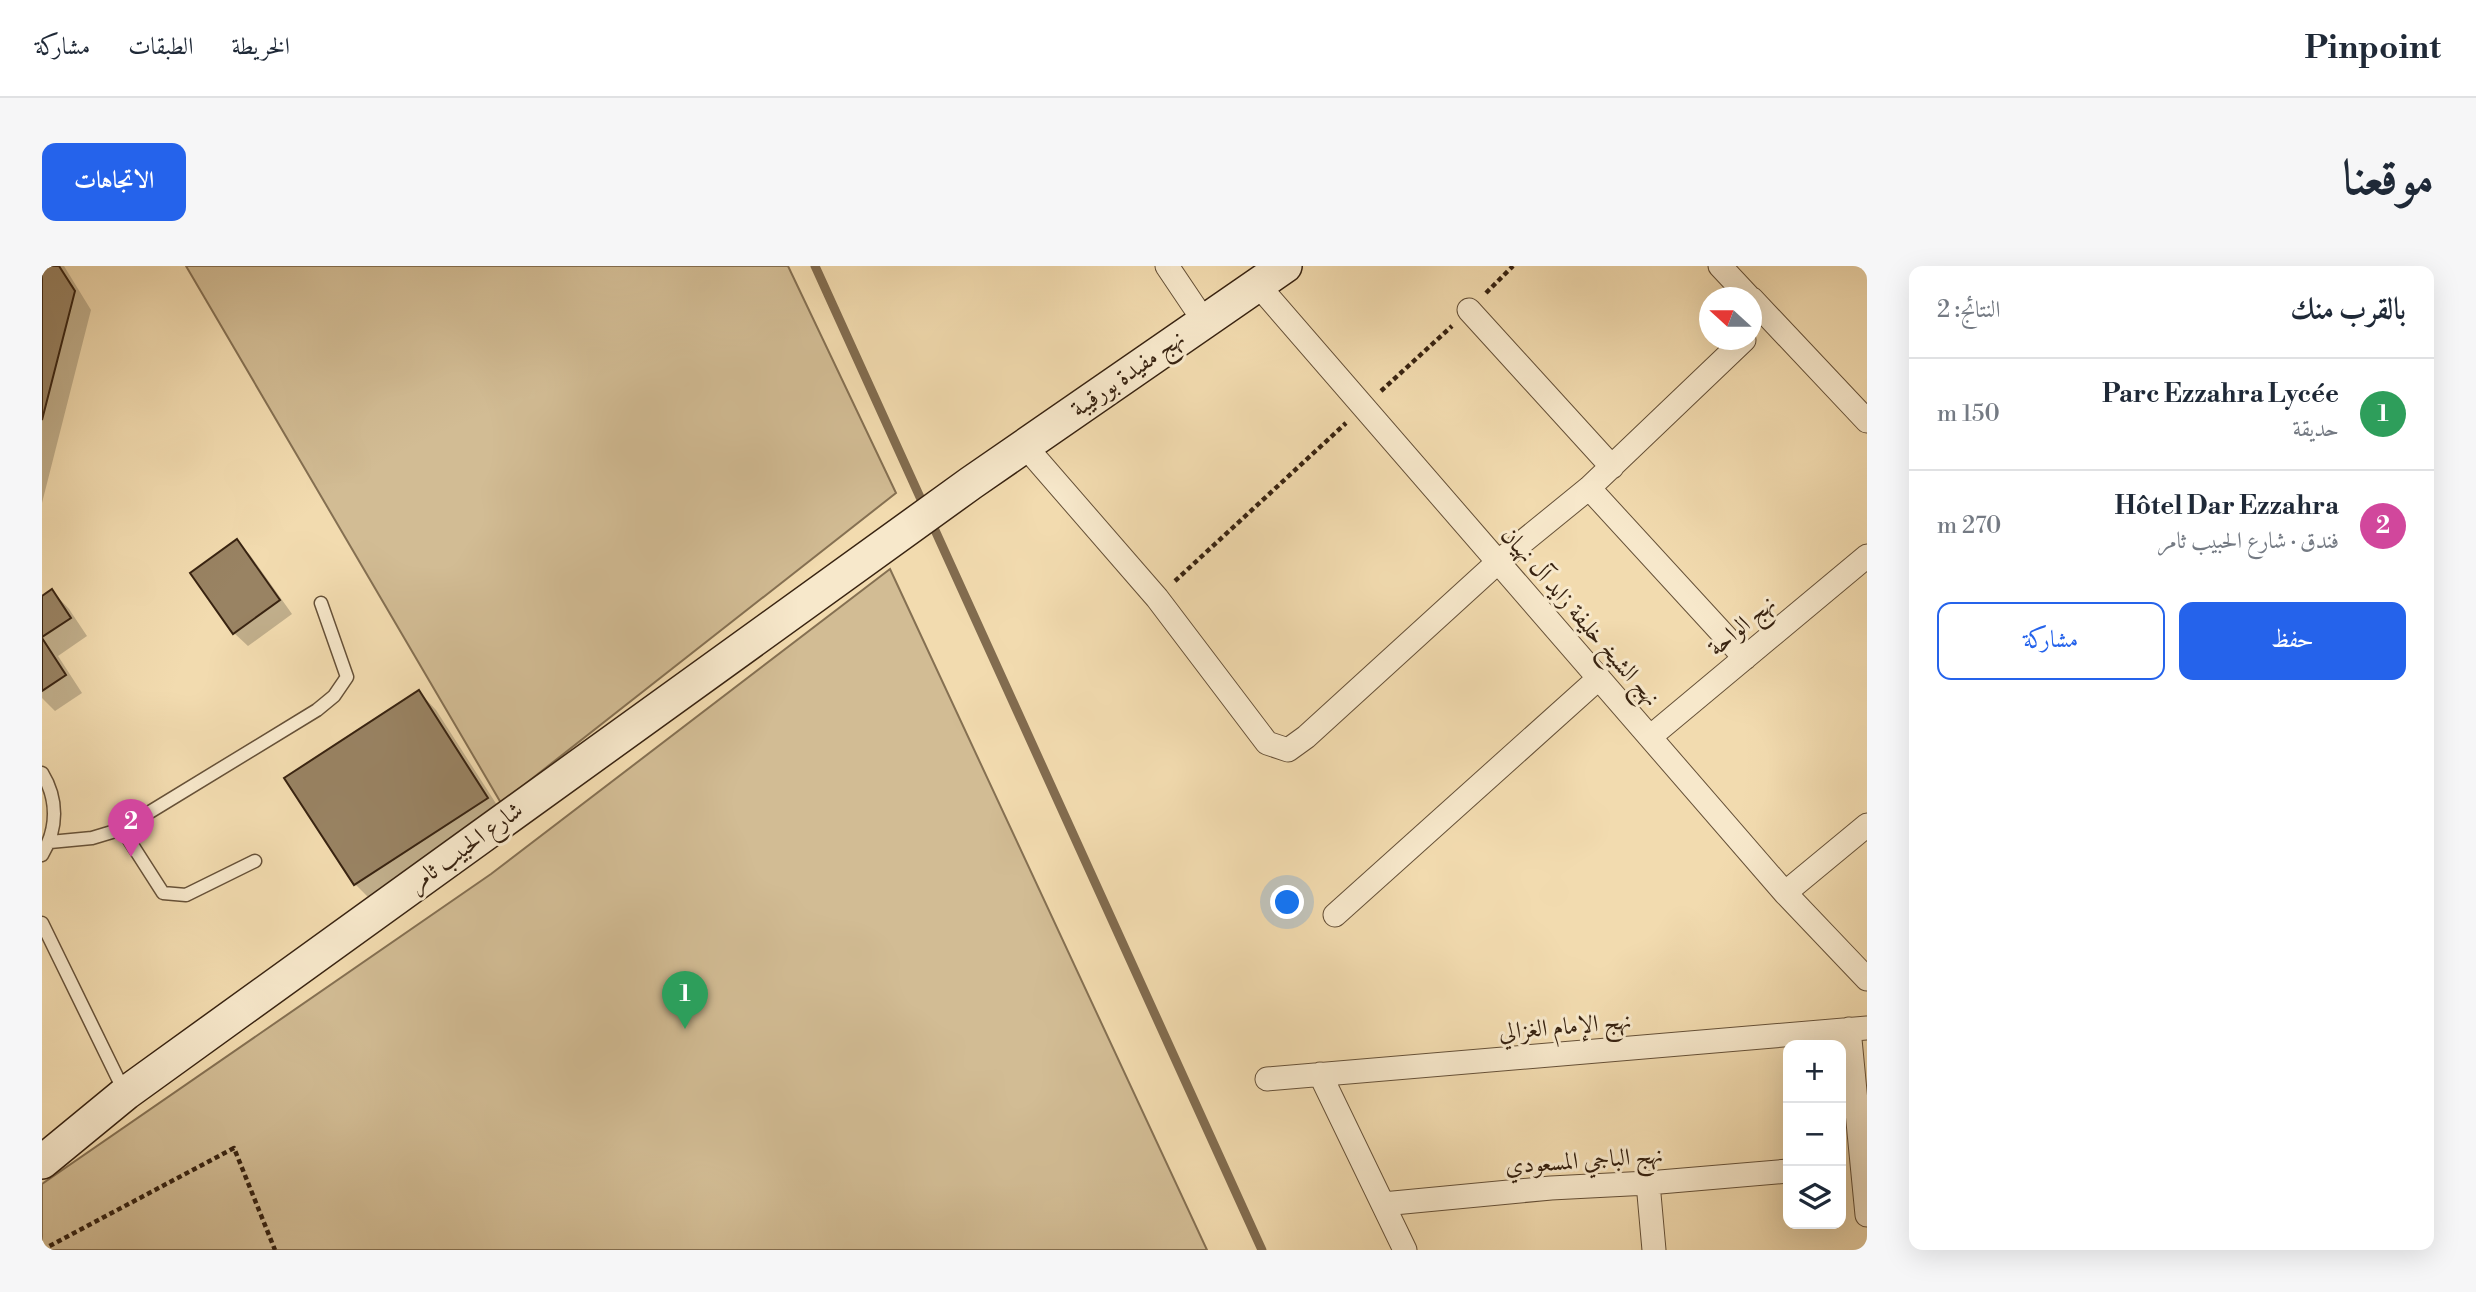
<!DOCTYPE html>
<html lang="ar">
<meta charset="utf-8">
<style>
body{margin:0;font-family:"Libre Bodoni",Amiri,serif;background:#f6f6f7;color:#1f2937;direction:rtl}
.controls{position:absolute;right:21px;bottom:21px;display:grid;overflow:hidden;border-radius:14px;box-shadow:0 7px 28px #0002}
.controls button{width:63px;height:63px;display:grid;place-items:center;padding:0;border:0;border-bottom:2px solid #e0e1e3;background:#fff;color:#1f2937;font:35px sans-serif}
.compass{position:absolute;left:1657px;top:21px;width:63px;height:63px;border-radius:50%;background:#fff;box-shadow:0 7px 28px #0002;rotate:291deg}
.you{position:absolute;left:1246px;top:637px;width:24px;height:24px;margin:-18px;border:5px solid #fff;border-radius:50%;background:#1a73e8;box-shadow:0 0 0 10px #1a73e833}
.badge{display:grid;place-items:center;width:46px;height:46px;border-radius:50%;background:#2563eb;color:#fff;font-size:23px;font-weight:700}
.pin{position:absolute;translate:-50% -58px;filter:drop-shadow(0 2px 4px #0008)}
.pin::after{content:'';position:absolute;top:37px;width:24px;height:21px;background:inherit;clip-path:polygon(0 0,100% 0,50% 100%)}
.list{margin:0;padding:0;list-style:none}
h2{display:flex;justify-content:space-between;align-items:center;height:91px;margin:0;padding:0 28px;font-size:30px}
h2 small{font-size:23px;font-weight:400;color:#747a83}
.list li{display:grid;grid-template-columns:46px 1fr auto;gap:21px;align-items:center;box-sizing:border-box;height:112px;padding:0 28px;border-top:2px solid #e0e1e3}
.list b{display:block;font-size:26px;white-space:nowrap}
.list p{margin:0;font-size:23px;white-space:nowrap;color:#747a83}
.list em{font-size:23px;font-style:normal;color:#747a83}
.actions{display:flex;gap:14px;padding:21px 28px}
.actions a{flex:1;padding:16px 0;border:2px solid #2563eb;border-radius:14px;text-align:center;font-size:24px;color:#2563eb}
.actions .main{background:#2563eb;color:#fff}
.icon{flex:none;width:38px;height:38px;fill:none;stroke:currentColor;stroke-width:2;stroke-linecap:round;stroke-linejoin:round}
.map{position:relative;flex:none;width:1825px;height:984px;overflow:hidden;direction:ltr;border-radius:14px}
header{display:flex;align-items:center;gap:42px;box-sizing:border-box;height:98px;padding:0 35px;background:#fff;border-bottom:2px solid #e0e1e3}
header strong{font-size:33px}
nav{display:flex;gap:38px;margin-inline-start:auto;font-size:24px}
.intro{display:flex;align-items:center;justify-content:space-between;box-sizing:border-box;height:168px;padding:0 42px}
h1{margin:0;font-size:49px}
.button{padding:18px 32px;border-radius:14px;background:#2563eb;color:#fff;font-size:24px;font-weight:700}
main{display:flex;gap:42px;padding:0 42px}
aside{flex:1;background:#fff;border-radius:14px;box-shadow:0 7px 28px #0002}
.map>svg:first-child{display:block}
.green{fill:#d2bc94;stroke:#857052;stroke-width:2}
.shadow{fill:#0003}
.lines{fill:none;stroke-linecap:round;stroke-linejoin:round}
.stream{stroke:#826c4f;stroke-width:9}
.building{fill:#998363;stroke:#382311;stroke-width:2}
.lane-casing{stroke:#665138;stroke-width:15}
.street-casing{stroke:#665138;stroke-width:25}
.secondary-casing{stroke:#382311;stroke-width:36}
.path{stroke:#382311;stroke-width:4.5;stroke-dasharray:5 3.5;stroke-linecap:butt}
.lane{stroke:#f7e8cb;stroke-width:12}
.street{stroke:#f7e8cb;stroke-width:23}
.secondary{stroke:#f7e8cb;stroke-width:33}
.labels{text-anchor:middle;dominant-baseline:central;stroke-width:6;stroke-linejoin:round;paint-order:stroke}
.street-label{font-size:24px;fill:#382311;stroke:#f7e8cb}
</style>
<header>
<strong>Pinpoint</strong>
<nav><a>الخريطة</a><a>الطبقات</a><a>مشاركة</a></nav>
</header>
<div class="intro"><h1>موقعنا</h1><a class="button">الاتجاهات</a></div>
<main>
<aside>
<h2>بالقرب منك<small>النتائج: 2</small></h2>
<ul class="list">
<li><span class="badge" style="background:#2e9e5b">1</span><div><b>Parc Ezzahra Lycée</b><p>حديقة</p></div><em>150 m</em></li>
<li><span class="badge" style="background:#d1479c">2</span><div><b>Hôtel Dar Ezzahra</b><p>فندق · شارع الحبيب ثامر</p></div><em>270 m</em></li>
</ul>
<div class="actions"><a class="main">حفظ</a><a>مشاركة</a></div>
</aside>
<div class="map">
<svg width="1825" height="984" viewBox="0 0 1825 984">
<rect width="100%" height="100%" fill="#f2dbaf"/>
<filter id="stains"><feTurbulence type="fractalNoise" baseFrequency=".00286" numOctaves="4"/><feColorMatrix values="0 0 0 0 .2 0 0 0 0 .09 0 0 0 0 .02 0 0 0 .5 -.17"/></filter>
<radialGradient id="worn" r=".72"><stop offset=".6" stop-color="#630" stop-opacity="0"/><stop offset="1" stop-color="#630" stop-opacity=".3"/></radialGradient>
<path class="green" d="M144 0H746L854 227 459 537Z
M848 303 1165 984H0V918L449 608Z"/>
<path class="shadow" d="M0 0H22L49 44 0 237Z
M195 275 208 289 250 348 206 380 192 367 150 307Z
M10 325 27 343 45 370 16 390 40 427 13 445 0 432V332Z
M377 426 394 444 462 550 330 635 313 618Z"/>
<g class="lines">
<path class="stream" d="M773 0 1220 984"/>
</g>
<path class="building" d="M0 0H17L33 25 0 154Z
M195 273 238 334 191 368 148 307Z
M10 323 29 352 0 371V330Z
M0 372 24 409 0 425Z
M377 424 446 532 312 619 242 512Z"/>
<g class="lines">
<defs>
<path id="lane" d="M0 507C16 533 16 562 0 589
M80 563 121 627 144 629 213 595
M8 576 50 572 80 563 275 444 292 430 305 411 279 337
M0 657 83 827"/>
<path id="street" d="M1125 0 1162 55
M1678 0 1708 32
M1216 19 1743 627 1825 713
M1710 33 1825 155
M1427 44 1570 201
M983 180 1115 332 1225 477 1246 484 1264 471 1456 296 1547 222 1702 74
M1547 222 1703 392
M1608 471 1825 290
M1743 627 1825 559
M1293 649 1557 412
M1807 763 1825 949
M1278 808 1363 984
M1225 813 1825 762
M1606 917 1612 984
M1341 938 1509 922 1606 917 1746 905"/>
<path id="secondary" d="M0 896 84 827 929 217 1243 0"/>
</defs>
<use href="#lane" class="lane-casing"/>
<use href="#street" class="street-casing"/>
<use href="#secondary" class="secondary-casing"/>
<path class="path" d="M1444 27 1471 0
M1339 125 1410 60
M1133 315 1304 157
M0 984 192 882 233 984"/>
<use href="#lane" class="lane"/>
<use href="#street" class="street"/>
<use href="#secondary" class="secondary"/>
</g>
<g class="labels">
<g class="street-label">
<text transform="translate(1086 108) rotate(-35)">نهج مفيدة بورقيبة</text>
<text transform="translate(1538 351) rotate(49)">نهج الشيخ خليفة زايد آل نهيان</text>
<text transform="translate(1700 360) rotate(-40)">نهج الواحة</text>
<text transform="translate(424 581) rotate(-36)">شارع الحبيب ثامر</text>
<text transform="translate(1523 761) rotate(-5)">نهج الإمام الغزالي</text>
<text transform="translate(1542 895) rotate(-4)">نهج الباجي المسعودي</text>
</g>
</g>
<rect width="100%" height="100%" filter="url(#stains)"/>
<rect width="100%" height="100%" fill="url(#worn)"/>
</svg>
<div class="controls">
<button>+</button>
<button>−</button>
<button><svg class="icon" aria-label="layers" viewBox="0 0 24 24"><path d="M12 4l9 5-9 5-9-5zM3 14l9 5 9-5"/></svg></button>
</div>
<svg class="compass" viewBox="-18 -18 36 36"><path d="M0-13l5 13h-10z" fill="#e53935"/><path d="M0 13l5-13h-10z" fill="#747a83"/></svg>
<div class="you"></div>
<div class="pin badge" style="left:643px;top:763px;background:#2e9e5b">1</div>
<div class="pin badge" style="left:89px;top:591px;background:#d1479c">2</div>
</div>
</main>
